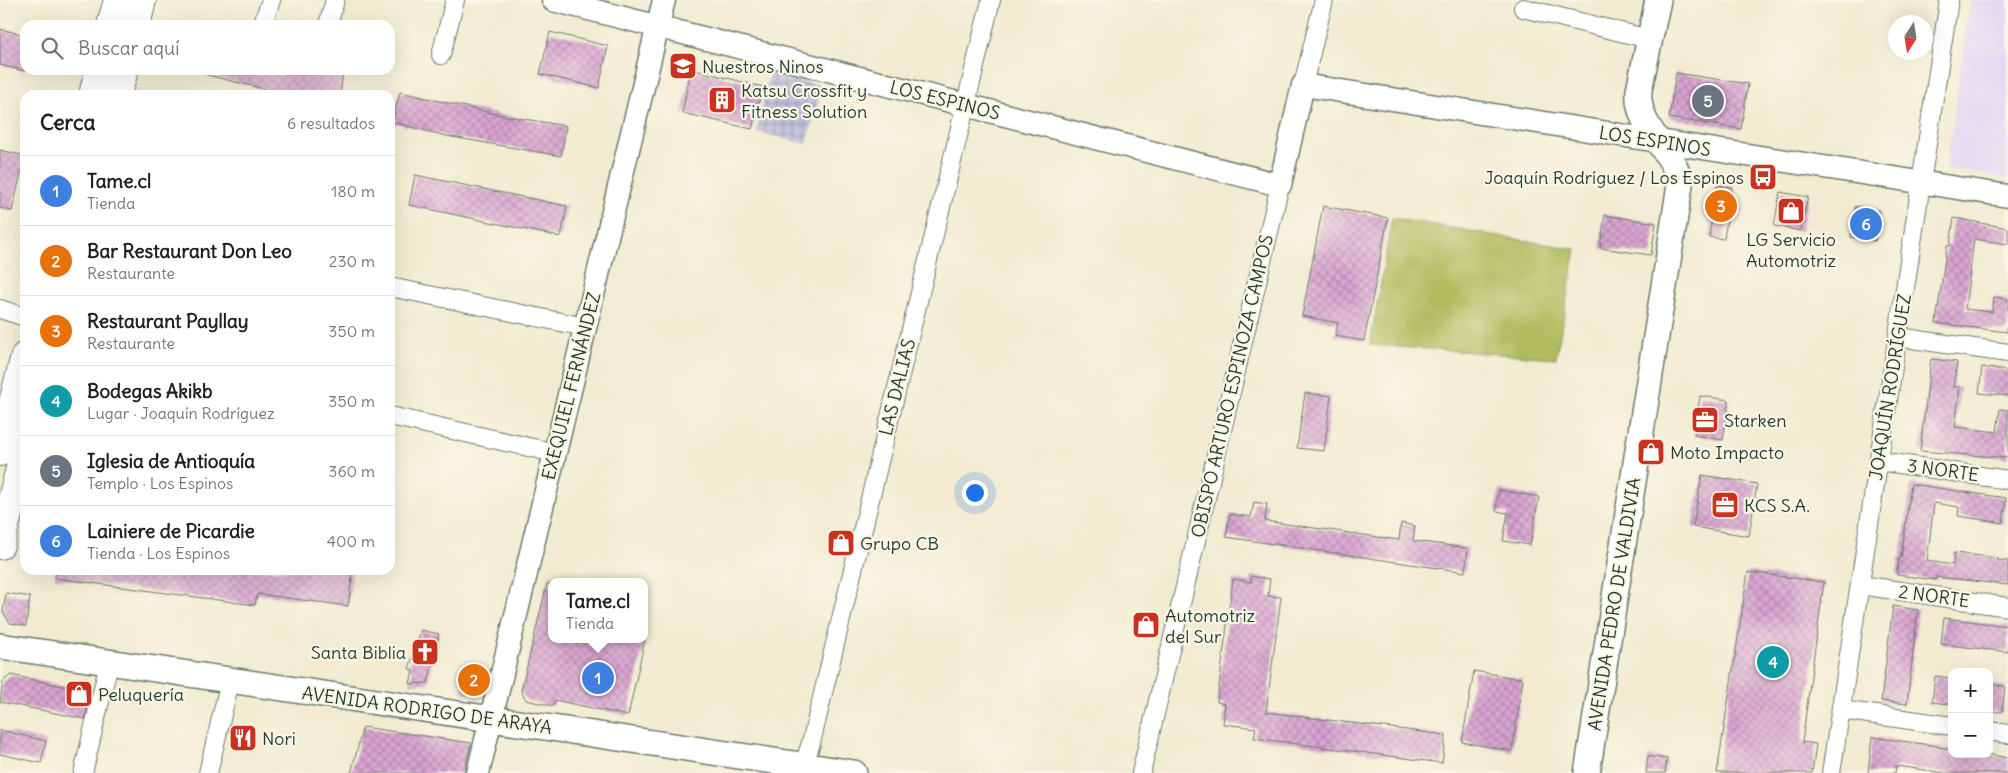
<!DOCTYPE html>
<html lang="es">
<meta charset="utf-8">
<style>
body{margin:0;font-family:Delius,sans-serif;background:#f6f6f6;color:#202124}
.controls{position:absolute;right:15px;bottom:15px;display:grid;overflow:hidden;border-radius:10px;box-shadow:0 5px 20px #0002}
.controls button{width:45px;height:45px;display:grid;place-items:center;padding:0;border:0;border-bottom:1px solid #e0e0e0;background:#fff;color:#202124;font:25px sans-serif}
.compass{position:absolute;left:1888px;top:15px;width:45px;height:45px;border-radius:50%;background:#fff;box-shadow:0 5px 20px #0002;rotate:192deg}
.you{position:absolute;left:974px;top:492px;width:18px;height:18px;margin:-12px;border:4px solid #fff;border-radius:50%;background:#1a73e8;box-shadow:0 0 0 8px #1a73e833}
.badge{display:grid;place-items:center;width:32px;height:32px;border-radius:50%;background:#c8321e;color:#fff;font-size:16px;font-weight:700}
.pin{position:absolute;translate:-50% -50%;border:2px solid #fff;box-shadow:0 1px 5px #0006}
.popup{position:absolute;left:548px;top:578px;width:100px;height:65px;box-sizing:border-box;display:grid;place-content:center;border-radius:10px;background:#fff;filter:drop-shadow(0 1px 4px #0005);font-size:16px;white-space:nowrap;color:#757577}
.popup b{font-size:19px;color:#202124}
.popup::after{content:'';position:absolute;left:50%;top:100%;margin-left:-10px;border:10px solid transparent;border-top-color:#fff}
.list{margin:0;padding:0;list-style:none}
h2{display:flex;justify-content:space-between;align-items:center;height:65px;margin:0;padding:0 20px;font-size:21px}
h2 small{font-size:16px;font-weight:400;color:#757577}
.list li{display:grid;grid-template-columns:32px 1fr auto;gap:15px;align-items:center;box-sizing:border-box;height:70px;padding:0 20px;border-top:1px solid #e0e0e0}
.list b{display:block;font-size:19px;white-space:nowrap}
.list p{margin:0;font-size:16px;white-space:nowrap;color:#757577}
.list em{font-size:16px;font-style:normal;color:#757577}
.icon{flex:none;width:28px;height:28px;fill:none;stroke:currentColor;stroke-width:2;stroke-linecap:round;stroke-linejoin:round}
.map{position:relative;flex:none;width:2008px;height:773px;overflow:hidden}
.search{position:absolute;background:#fff;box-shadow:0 5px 20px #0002;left:20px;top:20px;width:375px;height:55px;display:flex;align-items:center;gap:12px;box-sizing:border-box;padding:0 18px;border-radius:15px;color:#757577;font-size:19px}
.panel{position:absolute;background:#fff;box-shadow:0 5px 20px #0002;left:20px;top:90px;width:375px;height:485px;border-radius:15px}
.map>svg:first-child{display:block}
.built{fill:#ddd5f6}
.industrial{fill:url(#industrial-grid)}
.green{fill:#afbb5d;stroke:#677c48}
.building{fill:url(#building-cross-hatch)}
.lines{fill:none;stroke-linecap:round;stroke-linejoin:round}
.minor-casing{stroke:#697a6b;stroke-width:20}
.tertiary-casing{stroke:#697a6b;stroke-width:25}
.secondary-casing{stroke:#697a6b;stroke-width:28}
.primary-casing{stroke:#697a6b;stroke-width:30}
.minor{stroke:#fff;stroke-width:18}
.tertiary{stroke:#fff;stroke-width:22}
.secondary{stroke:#fff;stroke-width:25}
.primary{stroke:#fff;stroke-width:28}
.labels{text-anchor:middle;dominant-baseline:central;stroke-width:4.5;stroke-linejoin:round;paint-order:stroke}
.poi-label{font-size:18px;fill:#1f3d34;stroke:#fcf5e5;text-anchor:start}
.street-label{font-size:18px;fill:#1f3d34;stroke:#fcf5e5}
</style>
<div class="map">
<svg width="2008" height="773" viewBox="0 0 2008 773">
<defs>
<pattern id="industrial-grid" width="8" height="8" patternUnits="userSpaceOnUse" patternTransform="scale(1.25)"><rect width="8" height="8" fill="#c2c1dc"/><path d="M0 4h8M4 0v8" fill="none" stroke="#9d9eb3"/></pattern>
<pattern id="building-cross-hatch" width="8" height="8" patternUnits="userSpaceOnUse" patternTransform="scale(1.25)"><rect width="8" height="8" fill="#daa4d3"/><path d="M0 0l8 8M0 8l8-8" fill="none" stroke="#b087ac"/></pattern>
</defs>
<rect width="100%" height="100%" fill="#fcf5e5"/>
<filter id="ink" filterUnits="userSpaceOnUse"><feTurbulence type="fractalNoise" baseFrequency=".02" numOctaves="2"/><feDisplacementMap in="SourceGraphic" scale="10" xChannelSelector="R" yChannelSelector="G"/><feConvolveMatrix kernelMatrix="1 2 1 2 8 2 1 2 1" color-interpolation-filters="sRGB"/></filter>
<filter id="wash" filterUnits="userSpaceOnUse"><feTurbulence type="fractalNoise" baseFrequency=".0096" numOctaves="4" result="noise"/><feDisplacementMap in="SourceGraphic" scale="20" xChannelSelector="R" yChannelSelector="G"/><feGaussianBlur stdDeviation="1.12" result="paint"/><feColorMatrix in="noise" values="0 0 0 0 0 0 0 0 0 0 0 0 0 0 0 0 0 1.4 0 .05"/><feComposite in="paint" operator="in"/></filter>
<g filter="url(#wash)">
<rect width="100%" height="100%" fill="#f2ebd1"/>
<path class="built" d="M1970 0H2008V179L1946 168Z"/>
<path class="industrial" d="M770 73 822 86 807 144 756 132Z"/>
<path class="green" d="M1392 218 1576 249 1556 358 1370 345Z"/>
<g id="blocks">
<path class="building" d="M0 29 25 35V71L0 65Z
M550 32 608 46 599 88 540 74Z
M691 69 763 87 752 129 682 113Z
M203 70H327L343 73 340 95H289L203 74Z
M1676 73 1748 84 1741 129 1669 118Z
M400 92 501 115 566 126 561 156 446 136 392 122Z
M0 150 25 156 12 211 0 208Z
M415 175 567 206 561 237 409 205Z
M1717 185 1732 187 1724 239 1709 237Z
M1780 192 1808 197 1801 231 1774 226Z
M1323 206 1388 218 1364 341 1335 336 1338 323 1302 316Z
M1856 206 1880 211 1875 241 1851 237Z
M1605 215 1656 223 1651 255 1600 248Z
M1954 218 2008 228V244L1974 239 1965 309 1992 312 1994 297 2008 299 2007 332 1936 323 1947 245 1950 246Z
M1931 359 1957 362 1953 387H1960L1955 427 1997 432 2000 409 2008 410V458L1920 451Z
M1982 367 2008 371V396L1979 393Z
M1305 393 1331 396 1324 451 1297 448Z
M1700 396 1729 400 1723 440 1694 435Z
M1702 475 1757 484 1749 536 1693 527Z
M1911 484 2006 498 2003 523 1958 516 1959 507 1934 503 1927 561 1953 565 1954 553 1998 558 1997 560 2008 561V585L1936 577V580L1897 575 1899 558H1901Z
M1499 490 1539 497 1530 545 1503 541 1508 513 1496 511Z
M1254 502 1267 504 1265 521 1399 540 1401 523 1415 526 1413 541 1468 548 1465 572 1226 537 1230 514 1251 517Z
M56 570H353L348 606 257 594 255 605 55 578Z
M1748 572 1824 582 1802 742 1816 744 1812 773H1717Z
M1251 576 1270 579 1268 596 1281 597 1266 712 1446 735 1442 763 1254 738 1256 728 1223 724 1225 704 1217 702 1233 579 1251 582Z
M547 584H552V639H645L628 716 555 700 553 706 526 700 521 691Z
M6 593 30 597 26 626 10 623 3 612Z
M1893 606 1918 610 1907 704 1881 701Z
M1944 618 2008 626V652L1941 644Z
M421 630 439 634 428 683 410 684 413 670 409 669Z
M466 668 486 672 483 689 473 694 462 692Z
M1474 671 1523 679 1512 751 1462 742Z
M11 675 91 692 85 719 0 702 3 681Z
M1935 676 1952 678 1949 704 1932 702Z
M1989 685 2005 686 2002 712 1989 711Z
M238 726 253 730 248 750 232 745Z
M363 727 471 743 464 773H351Z
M0 730 46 741 41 763 0 754Z
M1872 737 1938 746V747L1952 749V754H1986L2008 758V773H1946L1896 766 1895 773H1868Z
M1648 756 1667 759 1665 773H1646Z"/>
</g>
</g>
<g filter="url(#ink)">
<use href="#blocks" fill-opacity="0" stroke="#697a6b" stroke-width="1"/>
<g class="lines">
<defs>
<path id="minor" d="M1523 8 1649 39
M264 20 271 0
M328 25 335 0
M441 55 455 0
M1303 85 1324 0
M390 287 585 327
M0 309 25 317
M1898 337 2008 353
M390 416 555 453
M1879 461 2008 480
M1860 585 2008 607
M1841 710 1952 726
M1989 731 2008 734
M83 773 109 663
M208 773 230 681
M801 773 811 743 991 0
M1141 773 1280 185
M1831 773 1949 0"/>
<path id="tertiary" d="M553 0 1280 185 1303 85 2008 196
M478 773 664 0"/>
<path id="secondary" d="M0 646 854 773
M1587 773 1680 185C1678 153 1635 130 1639 90L1658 0"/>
<path id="primary" d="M111 25 118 0
M136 25 142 0
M93 95 99 70
M117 95 124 70
M0 452 25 356
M0 545 25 449"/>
</defs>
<use href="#minor" class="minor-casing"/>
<use href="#tertiary" class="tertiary-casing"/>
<use href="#secondary" class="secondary-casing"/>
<use href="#primary" class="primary-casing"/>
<use href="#minor" class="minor"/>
<use href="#tertiary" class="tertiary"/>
<use href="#secondary" class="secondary"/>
<use href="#primary" class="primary"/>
</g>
</g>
<defs>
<symbol id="school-square" viewBox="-11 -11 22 22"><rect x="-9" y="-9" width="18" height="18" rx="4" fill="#c8321e" stroke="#fcf5e5"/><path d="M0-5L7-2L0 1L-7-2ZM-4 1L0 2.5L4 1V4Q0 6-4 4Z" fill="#fff"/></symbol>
<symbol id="building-square" viewBox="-11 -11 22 22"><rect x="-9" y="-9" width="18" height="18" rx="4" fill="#c8321e" stroke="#fcf5e5"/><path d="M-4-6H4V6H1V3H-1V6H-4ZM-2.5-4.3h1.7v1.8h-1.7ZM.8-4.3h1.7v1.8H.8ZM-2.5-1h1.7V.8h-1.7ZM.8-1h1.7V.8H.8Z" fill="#fff"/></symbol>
<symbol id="bus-square" viewBox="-11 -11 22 22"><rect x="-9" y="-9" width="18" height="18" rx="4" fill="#c8321e" stroke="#fcf5e5"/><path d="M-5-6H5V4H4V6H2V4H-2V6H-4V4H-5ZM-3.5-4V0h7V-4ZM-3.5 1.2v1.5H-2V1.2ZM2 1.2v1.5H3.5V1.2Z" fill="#fff"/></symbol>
<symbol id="shop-square" viewBox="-11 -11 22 22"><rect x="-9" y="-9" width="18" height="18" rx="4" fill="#c8321e" stroke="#fcf5e5"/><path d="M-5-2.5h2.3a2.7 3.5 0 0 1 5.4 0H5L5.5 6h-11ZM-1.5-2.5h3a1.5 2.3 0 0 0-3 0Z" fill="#fff"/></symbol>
<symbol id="office-square" viewBox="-11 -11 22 22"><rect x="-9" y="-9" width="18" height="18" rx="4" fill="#c8321e" stroke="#fcf5e5"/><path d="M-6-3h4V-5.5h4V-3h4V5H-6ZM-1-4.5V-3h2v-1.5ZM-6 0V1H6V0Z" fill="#fff"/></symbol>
<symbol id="church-square" viewBox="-11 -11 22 22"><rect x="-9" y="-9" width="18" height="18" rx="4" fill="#c8321e" stroke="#fcf5e5"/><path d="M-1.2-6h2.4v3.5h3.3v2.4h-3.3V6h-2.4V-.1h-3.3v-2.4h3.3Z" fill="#fff"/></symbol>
<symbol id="restaurant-square" viewBox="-11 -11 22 22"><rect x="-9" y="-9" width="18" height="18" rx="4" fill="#c8321e" stroke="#fcf5e5"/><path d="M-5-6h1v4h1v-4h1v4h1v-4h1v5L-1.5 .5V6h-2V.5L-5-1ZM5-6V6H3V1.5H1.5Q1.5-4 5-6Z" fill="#fff"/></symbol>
</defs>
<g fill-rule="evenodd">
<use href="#school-square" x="667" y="50" width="32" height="32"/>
<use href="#building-square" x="706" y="84" width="32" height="32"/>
<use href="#bus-square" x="1747" y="161" width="32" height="32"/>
<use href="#shop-square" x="1775" y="195" width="32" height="32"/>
<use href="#office-square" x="1689" y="404" width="32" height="32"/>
<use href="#shop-square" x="1635" y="436" width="32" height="32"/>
<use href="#office-square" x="1709" y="489" width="32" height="32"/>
<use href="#shop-square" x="825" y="527" width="32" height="32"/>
<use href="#shop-square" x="1130" y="609" width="32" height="32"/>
<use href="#church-square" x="409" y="636" width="32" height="32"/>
<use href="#shop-square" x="63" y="678" width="32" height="32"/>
<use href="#restaurant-square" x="227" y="722" width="32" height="32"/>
</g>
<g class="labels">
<g class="poi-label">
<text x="702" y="66">Nuestros Ninos</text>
<text x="741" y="90">Katsu Crossfit y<tspan x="741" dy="21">Fitness Solution</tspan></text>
<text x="1744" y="177" text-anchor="end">Joaquín Rodríguez / Los Espinos</text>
<text x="1791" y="239" text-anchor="middle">LG Servicio<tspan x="1791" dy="21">Automotriz</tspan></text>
<text x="1724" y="420">Starken</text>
<text x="1670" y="452">Moto Impacto</text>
<text x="1744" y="505">KCS S.A.</text>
<text x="860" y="543">Grupo CB</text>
<text x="1165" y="615">Automotriz<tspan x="1165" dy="21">del Sur</tspan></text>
<text x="406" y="652" text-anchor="end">Santa Biblia</text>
<text x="98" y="694">Peluquería</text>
<text x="262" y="738">Nori</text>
</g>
<g class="street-label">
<text transform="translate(945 100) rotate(14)">LOS ESPINOS</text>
<text transform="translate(1655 141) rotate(9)">LOS ESPINOS</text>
<text transform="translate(571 386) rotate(-76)">EXEQUIEL FERNÁNDEZ</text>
<text transform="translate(1232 386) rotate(-77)">OBISPO ARTURO ESPINOZA CAMPOS</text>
<text transform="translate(897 387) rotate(-76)">LAS DALIAS</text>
<text transform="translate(1890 387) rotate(-81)">JOAQUÍN RODRÍGUEZ</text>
<text transform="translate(1943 470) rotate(8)">3 NORTE</text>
<text transform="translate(1934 596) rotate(8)">2 NORTE</text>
<text transform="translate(1614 604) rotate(-81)">AVENIDA PEDRO DE VALDIVIA</text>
<text transform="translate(427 710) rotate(8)">AVENIDA RODRIGO DE ARAYA</text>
</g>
</g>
</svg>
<div class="controls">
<button>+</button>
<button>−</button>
</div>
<svg class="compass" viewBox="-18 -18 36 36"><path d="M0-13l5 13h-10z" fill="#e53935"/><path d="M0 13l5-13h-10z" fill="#757577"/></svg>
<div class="you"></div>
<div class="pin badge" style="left:598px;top:678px;background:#3f7fe0">1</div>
<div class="popup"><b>Tame.cl</b>Tienda</div>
<div class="pin badge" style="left:474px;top:680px;background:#e8710a">2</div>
<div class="pin badge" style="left:1721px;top:206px;background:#e8710a">3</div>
<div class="pin badge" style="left:1773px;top:662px;background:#0f9aa8">4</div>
<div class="pin badge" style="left:1708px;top:101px;background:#6b7280">5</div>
<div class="pin badge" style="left:1866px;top:224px;background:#3f7fe0">6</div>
<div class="search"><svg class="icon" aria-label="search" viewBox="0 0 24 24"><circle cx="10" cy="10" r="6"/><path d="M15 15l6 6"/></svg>Buscar aquí</div>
<section class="panel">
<h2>Cerca<small>6 resultados</small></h2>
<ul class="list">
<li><span class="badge" style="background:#3f7fe0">1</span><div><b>Tame.cl</b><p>Tienda</p></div><em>180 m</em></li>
<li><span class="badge" style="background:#e8710a">2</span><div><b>Bar Restaurant Don Leo</b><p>Restaurante</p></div><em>230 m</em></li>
<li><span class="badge" style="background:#e8710a">3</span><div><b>Restaurant Payllay</b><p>Restaurante</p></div><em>350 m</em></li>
<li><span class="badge" style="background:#0f9aa8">4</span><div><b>Bodegas Akikb</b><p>Lugar · Joaquín Rodríguez</p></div><em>350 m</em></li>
<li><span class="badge" style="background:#6b7280">5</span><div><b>Iglesia de Antioquía</b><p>Templo · Los Espinos</p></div><em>360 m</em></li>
<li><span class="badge" style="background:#3f7fe0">6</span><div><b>Lainiere de Picardie</b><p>Tienda · Los Espinos</p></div><em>400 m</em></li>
</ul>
</section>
</div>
